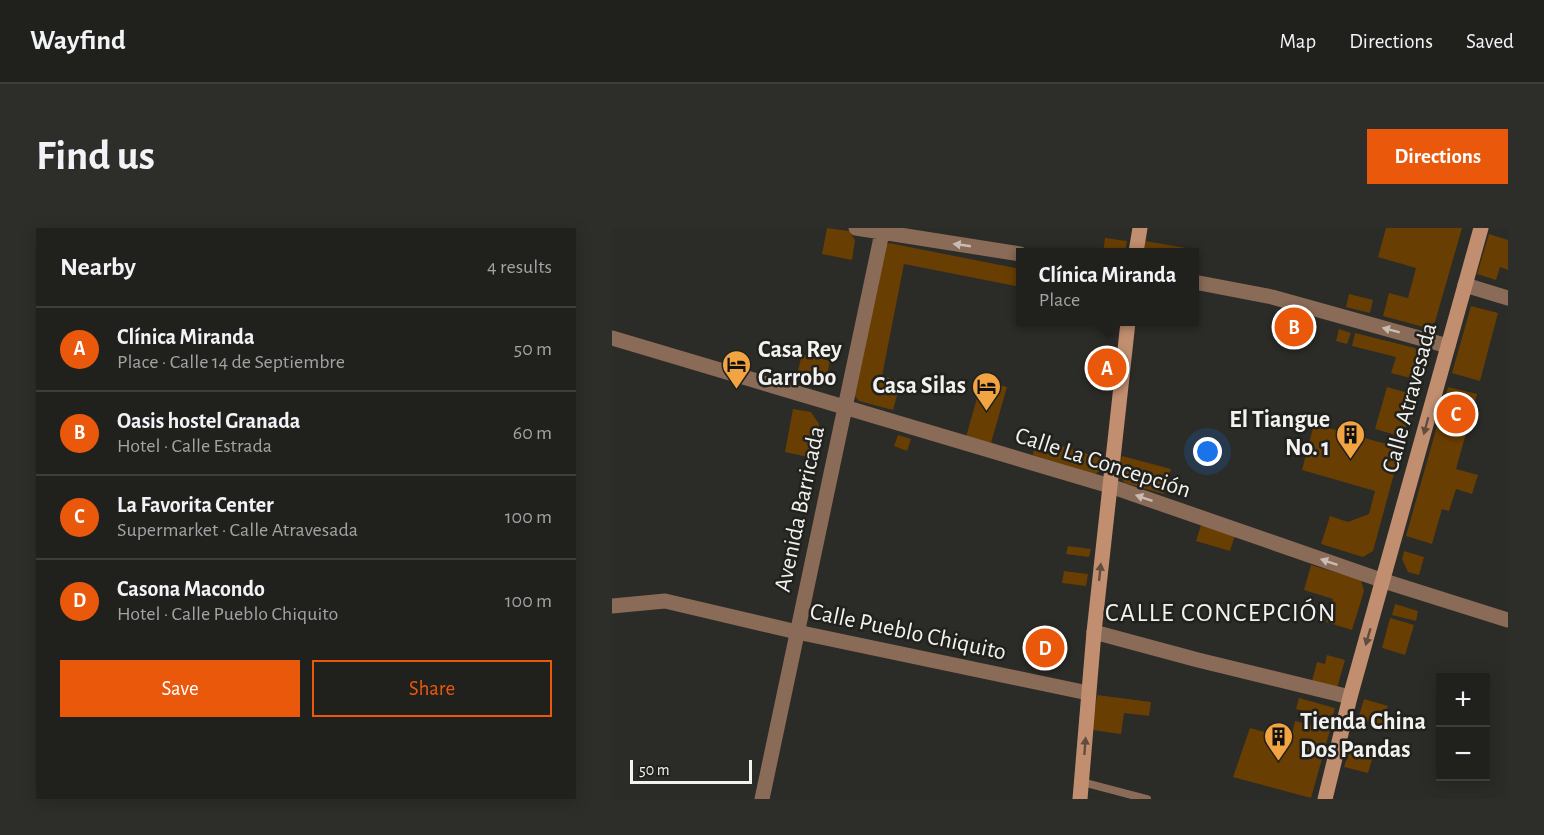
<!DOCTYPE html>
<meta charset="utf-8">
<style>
body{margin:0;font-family:"Alegreya Sans",sans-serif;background:#2d2d2a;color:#f1f3f6}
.controls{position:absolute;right:18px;bottom:18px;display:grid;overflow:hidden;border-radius:0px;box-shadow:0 3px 15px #0003}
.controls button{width:54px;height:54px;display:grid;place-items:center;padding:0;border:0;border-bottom:2px solid #3d3e3b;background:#20201d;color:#f1f3f6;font:30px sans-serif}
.scale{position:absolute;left:18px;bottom:15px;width:122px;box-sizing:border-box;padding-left:6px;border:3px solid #f3f2f0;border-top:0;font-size:16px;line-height:21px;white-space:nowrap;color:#f3f2f0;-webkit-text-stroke:4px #21211d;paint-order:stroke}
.you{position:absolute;left:596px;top:224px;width:21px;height:21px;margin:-15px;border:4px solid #fff;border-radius:50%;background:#1a73e8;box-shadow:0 0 0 9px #1a73e833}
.badge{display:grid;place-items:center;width:39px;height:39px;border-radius:50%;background:#ea580c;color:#fff;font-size:20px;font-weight:700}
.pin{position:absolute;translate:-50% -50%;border:3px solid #fff;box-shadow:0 2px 6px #0006}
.popup{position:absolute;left:404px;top:20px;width:183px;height:78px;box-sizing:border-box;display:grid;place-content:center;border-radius:0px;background:#20201d;filter:drop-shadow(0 2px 4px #0005);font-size:20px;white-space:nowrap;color:#a2a3a4}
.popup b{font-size:22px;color:#f1f3f6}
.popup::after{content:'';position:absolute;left:50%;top:100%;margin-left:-12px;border:12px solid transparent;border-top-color:#20201d}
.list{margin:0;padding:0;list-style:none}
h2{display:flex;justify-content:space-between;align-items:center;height:78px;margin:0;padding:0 24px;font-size:26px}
h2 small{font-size:20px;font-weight:400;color:#a2a3a4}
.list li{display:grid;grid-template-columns:39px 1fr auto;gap:18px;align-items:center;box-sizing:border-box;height:84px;padding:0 24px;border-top:2px solid #3d3e3b}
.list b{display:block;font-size:22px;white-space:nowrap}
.list p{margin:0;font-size:20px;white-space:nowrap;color:#a2a3a4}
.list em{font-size:20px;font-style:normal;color:#a2a3a4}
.actions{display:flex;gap:12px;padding:18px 24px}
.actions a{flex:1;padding:14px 0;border:2px solid #ea580c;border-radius:0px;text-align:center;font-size:21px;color:#ea580c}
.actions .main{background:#ea580c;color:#fff}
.map{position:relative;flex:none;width:896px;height:571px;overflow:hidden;border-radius:0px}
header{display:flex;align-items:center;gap:36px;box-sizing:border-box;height:84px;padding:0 30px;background:#20201d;border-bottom:2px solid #3d3e3b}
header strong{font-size:28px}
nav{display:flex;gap:33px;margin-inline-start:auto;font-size:21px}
.intro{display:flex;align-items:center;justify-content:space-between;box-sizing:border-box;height:144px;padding:0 36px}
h1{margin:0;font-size:42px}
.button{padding:15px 27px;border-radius:0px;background:#ea580c;color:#fff;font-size:21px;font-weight:700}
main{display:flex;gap:36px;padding:0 36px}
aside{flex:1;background:#20201d;border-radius:0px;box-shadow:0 3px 15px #0003}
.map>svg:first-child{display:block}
.building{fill:#693e02}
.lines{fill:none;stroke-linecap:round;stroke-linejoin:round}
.lane{stroke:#8a6b57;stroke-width:8}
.street{stroke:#8a6b57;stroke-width:15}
.secondary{stroke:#c18e6f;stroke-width:15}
.oneway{fill:#c9bcb3}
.oneway2{fill:#614d3e}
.labels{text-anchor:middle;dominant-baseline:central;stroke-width:5;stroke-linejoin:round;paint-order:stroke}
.poi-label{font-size:24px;font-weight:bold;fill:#f3f2f0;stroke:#21211d;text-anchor:start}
.street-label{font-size:24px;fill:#f3f2f0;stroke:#21211d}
.neighbourhood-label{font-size:26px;letter-spacing:1.5px;fill:#f3f2f0;stroke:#21211d}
</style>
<header>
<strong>Wayfind</strong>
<nav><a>Map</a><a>Directions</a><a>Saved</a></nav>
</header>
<div class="intro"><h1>Find us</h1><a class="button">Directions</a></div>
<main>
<aside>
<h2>Nearby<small>4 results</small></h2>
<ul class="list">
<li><span class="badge">A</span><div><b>Clínica Miranda</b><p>Place · Calle 14 de Septiembre</p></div><em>50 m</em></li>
<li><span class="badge">B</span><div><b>Oasis hostel Granada</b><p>Hotel · Calle Estrada</p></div><em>60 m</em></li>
<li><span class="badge">C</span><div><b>La Favorita Center</b><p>Supermarket · Calle Atravesada</p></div><em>100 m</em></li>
<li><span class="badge">D</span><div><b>Casona Macondo</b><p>Hotel · Calle Pueblo Chiquito</p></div><em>100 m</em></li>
</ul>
<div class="actions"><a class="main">Save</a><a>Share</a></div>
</aside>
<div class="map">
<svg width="896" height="571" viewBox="0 0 896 571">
<rect width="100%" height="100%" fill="#2b2b27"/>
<path class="building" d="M215 0 237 3 243 12 240 32 210 26Z
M774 0H850L823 94 815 100 771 88 777 65 796 70 804 40 766 29Z
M877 6 896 12V42L888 39 884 52 865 46Z
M493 10 515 13 513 24H491Z
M533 13 580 21 579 24H531Z
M277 15 408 41V59L292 36 270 148 289 153 281 182 247 173 240 165 272 18Z
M737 66 761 72 758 85 734 79Z
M859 78 886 85 868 153 840 145Z
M677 90 691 92 687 109 674 106Z
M727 101 739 105 735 116 724 113Z
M743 105 803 120 811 136 807 152 779 145 784 129 740 118Z
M190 126 218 133 215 148 203 155 184 151Z
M490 132 502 133 501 147 488 146Z
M370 152 395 159 379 215 354 209Z
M775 159 803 167 791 209 763 201Z
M836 159 865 166 844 241 866 247 860 266 844 261 837 283 830 281 820 316 794 308Z
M181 181 199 184 207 196 201 230 173 224Z
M702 196 789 220 761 323 751 329 709 316 718 288 736 294 757 286 763 263 690 242Z
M286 207 299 211 295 223 282 218Z
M423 210 489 230 488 243 483 246 421 227Z
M510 228 559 241 552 266 513 255 505 246Z
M589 297 623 307 618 323 584 313Z
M456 318 479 321 477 329 454 326Z
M792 323 812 329 807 347 796 344 790 331Z
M699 337 749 352 752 363 740 402 714 394 721 371 692 362Z
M452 343 476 346 474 358 450 355Z
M783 376 806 383 804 393 780 387Z
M778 390 802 397 793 427 770 420Z
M715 427 733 432 725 460 700 453 705 434 713 436Z
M485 467 539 474 537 488 512 485 509 506 480 502Z
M687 470 723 480 720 491 684 481Z
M752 471 776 478 770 498 746 491Z
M683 493 718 502 699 570 621 549 638 500 679 511Z
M738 521 761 528 756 545 732 539Z"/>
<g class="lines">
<path class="lane" d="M470 554 535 571"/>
<path class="street" d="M244 0 408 26
M582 54 660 69 836 118
M853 57 896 70
M0 110 498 258 772 353 896 392
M0 378 53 373 185 404 476 465
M482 404 586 432 738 469
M150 571 271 0"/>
<path class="secondary" d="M524 24 528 0
M468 571 482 404 516 94
M713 571 738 469 869 0"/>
</g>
<defs><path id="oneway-solid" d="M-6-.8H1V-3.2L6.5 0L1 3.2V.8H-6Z" transform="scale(1.5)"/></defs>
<g class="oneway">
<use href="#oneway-solid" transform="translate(350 17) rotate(-172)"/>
<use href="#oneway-solid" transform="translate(779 102) rotate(-165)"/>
<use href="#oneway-solid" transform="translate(532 270) rotate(-161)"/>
<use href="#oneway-solid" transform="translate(717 334) rotate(-161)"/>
</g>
<g class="oneway2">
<use href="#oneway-solid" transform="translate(814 198) rotate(105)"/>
<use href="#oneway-solid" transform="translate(488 344) rotate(-84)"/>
<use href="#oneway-solid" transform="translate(756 409) rotate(106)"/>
<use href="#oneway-solid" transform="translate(473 518) rotate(-86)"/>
</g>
<defs>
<symbol id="hotel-pin" viewBox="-11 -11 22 30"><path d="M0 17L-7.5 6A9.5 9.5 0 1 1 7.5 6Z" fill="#f3a442" stroke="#21211d"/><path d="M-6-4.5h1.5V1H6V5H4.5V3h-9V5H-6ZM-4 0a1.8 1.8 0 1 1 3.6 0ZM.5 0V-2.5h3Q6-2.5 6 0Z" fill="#111"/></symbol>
<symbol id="building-pin" viewBox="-11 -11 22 30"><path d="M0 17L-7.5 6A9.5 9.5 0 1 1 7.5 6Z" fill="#f3a442" stroke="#21211d"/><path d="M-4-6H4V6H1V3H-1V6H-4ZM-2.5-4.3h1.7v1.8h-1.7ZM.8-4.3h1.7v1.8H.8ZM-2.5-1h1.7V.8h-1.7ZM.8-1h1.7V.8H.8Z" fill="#111"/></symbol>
</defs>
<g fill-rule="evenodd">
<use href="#hotel-pin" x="108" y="120" width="33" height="45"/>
<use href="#hotel-pin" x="358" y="142" width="33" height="45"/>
<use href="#building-pin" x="722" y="190" width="33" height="45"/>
<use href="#building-pin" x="650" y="492" width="33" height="45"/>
</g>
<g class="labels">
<g class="poi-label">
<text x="146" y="122">Casa Rey<tspan x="146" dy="28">Garrobo</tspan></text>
<text x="354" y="158" text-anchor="end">Casa Silas</text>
<text x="718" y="192" text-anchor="end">El Tiangue<tspan x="718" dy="28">No. 1</tspan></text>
<text x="688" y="494">Tienda China<tspan x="688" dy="28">Dos Pandas</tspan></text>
</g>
<g class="street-label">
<text transform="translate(798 170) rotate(-75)">Calle Atravesada</text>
<text transform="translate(491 235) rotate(18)">Calle La Concepción</text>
<text transform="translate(188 281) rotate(-78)">Avenida Barricada</text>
<text transform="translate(296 404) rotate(12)">Calle Pueblo Chiquito</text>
</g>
<g class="neighbourhood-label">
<text x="609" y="385">CALLE CONCEPCIÓN</text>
</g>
</g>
</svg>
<div class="controls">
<button>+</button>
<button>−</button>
</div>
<div class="scale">50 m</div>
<div class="you"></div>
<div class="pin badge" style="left:495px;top:140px">A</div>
<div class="popup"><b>Clínica Miranda</b>Place</div>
<div class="pin badge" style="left:682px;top:99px">B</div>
<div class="pin badge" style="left:844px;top:186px">C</div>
<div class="pin badge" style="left:433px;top:420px">D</div>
</div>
</main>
